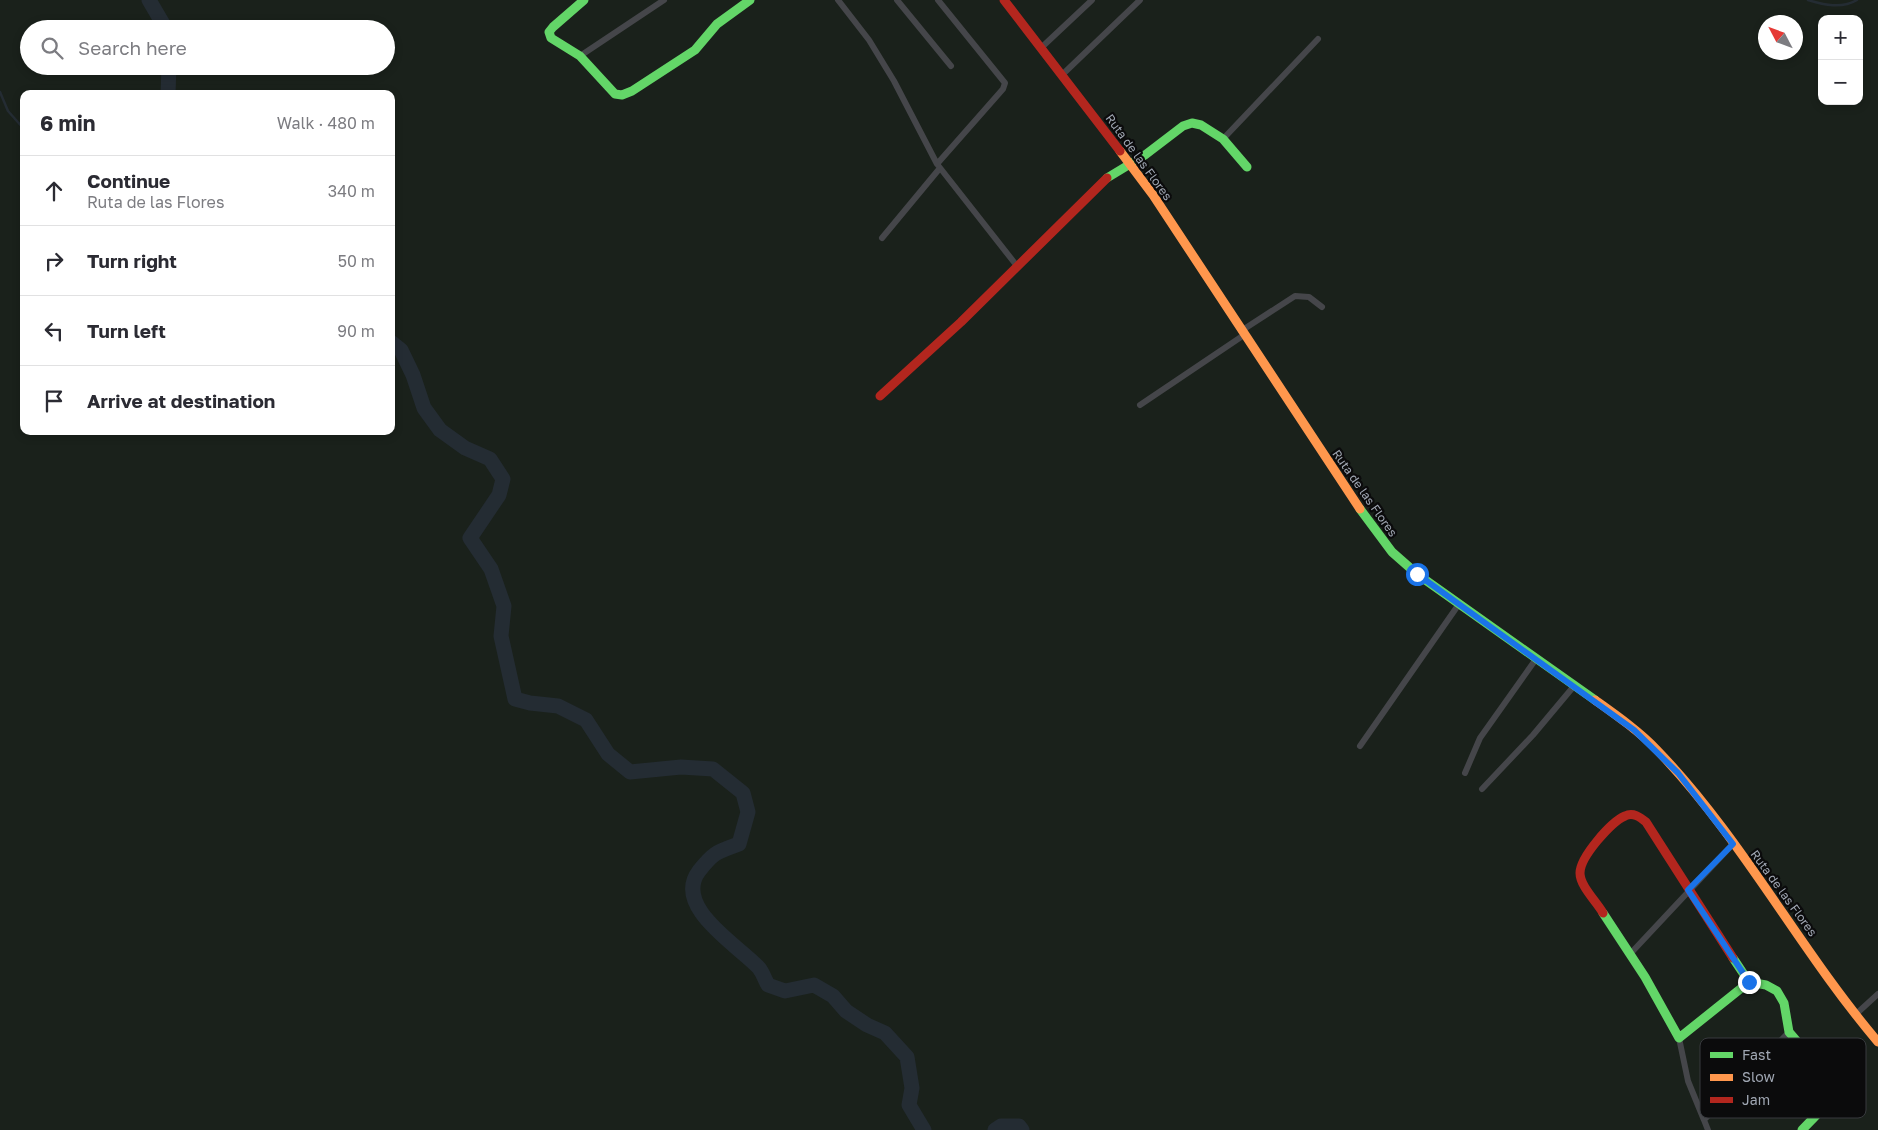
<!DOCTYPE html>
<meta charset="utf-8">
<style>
body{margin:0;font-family:"Golos Text",sans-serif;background:#f2f2f3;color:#2b2b33}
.controls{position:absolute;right:15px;top:15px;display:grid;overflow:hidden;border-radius:10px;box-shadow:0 2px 8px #0003}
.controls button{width:45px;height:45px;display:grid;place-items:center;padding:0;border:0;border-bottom:1px solid #e1e1e2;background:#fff;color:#2b2b33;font:25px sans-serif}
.compass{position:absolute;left:1758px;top:15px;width:45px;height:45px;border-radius:50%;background:#fff;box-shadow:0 2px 8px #0003;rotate:311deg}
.stop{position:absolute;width:15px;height:15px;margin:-11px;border:4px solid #1a73e8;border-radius:50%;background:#fff}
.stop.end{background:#1a73e8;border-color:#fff;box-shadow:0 1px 5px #0008}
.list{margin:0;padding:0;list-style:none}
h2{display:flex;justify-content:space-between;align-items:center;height:65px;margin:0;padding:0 20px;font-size:21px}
h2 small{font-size:16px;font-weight:400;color:#7c7c81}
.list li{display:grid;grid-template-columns:32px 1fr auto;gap:15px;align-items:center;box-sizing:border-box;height:70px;padding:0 20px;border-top:1px solid #e1e1e2}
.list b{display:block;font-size:19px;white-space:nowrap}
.list p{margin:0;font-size:16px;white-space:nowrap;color:#7c7c81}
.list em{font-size:16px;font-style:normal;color:#7c7c81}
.icon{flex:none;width:28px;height:28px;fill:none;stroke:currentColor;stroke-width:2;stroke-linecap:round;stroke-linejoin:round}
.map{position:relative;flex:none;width:1878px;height:1130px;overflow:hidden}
.search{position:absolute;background:#fff;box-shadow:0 2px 8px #0003;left:20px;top:20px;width:375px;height:55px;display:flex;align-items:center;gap:12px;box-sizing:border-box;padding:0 18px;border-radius:28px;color:#7c7c81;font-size:19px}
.panel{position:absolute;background:#fff;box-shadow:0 2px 8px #0003;left:20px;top:90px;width:375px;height:345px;border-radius:10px}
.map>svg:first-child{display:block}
.green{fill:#1a211b;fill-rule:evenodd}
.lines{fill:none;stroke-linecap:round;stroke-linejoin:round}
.stream{stroke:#242c33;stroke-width:2.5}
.river{stroke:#242c33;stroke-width:15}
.street{stroke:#45464a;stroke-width:6}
.fast{stroke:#63d668;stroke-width:9}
.slow{stroke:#ff974d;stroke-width:9}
.jam{stroke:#b3261e;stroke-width:9}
.route{stroke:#1a73e8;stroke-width:6}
.labels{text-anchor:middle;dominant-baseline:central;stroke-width:4.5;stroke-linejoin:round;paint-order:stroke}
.street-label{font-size:12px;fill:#a0a7b3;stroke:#0b0b0c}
.key{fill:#0b0b0c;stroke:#383a3e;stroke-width:1}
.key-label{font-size:14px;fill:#a0a7b3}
</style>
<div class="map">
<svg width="1878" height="1130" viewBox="0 0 1878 1130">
<rect width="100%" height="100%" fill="#101011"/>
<path class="green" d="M0 0H1878V1130H0ZM1822 19H1859V101H1822ZM1766 22H1796V52H1766ZM29 29H386V66H29ZM24 94H391V431H24Z"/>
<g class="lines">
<path class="stream" d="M1808 0C1824 5 1842 9 1857 0
M0 92 8 111 24 129"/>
<path class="river" d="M149 0 166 29
M168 94 169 66
M391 342 401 350 413 375 424 408 440 430 465 448 490 459 503 479 499 495 470 538 491 569 504 606 501 636 515 699 530 703 558 706 586 720 608 754 630 772 681 767 713 769 743 793 748 812 739 844C717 852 714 852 699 871 672 907 739 946 759 968 763 973 765 980 768 985L785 991 814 985 833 996 846 1011 867 1025 885 1033 907 1057 912 1088 909 1105 924 1130
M995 1130 1001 1126H1019L1022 1130"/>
<path class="street" d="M838 0 869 40 894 81 937 164
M897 0 951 66
M938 0 1005 83 1003 89 937 164 1017 266
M1042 47 1092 0
M580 56 664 0
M1063 74 1140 0
M1223 139 1318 39
M882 238 940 168
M1241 331 1295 296 1309 297 1322 307
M1140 405 1244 335
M1360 746 1459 604
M1465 773 1480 738 1536 659
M1482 789 1533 735 1574 686
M1631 953 1733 844
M1855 1015 1878 994
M1679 1038 1688 1081 1704 1120
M1708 1130 1704 1120 1789 1032"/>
<path class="fast" d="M584 0 553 27 549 32 551 38 580 56 615 94 622 95 632 91 695 50 717 24 750 0
M1107 178 1145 155 1183 126 1192 123 1201 125 1223 139 1247 167
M1360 509 1392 552 1417 574 1595 700
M1603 913 1645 977 1679 1038 1749 982
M1733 958 1749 982 1766 985 1777 991 1784 1003 1789 1032 1836 1087 1832 1099 1802 1130"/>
<path class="slow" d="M1120 151 1153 195 1360 509
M1595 700C1616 715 1639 731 1657 750 1742 838 1799 949 1878 1042"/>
<path class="jam" d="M1004 0 1120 151
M880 396 961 322 1107 178
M1603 913C1596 901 1580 886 1580 873 1580 857 1611 822 1625 816 1633 812 1640 817 1646 822L1733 958"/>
</g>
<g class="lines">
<path class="route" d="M1417 574 1634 730 1678 773 1733 844 1688 890 1749 982"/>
</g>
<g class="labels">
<g class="street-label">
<text transform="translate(1139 157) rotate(54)">Ruta de las Flores</text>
<text transform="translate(1365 493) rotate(55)">Ruta de las Flores</text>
<text transform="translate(1784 893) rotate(54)">Ruta de las Flores</text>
</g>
</g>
<rect x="1700" y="1038" width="166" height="80" rx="8" class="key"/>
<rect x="1710" y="1052" width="23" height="6" fill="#63d668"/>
<rect x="1710" y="1074" width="23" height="7" fill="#ff974d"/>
<rect x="1710" y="1097" width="23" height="6" fill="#b3261e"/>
<g class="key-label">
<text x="1742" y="1060">Fast</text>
<text x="1742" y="1082">Slow</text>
<text x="1742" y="1105">Jam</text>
</g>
</svg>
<div class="controls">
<button>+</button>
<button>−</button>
</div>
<svg class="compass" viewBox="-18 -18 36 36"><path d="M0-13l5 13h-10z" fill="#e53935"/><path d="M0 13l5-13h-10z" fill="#7c7c81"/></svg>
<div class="stop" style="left:1417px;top:574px"></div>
<div class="stop end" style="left:1749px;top:982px"></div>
<div class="search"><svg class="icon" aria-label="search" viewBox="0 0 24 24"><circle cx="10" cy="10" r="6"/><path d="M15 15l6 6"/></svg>Search here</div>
<section class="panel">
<h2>6 min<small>Walk · 480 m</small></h2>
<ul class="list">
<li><svg class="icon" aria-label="ahead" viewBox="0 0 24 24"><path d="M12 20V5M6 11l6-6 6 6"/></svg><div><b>Continue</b><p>Ruta de las Flores</p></div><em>340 m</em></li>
<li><svg class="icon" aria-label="right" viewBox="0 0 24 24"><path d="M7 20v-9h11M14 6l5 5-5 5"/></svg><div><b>Turn right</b></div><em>50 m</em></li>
<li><svg class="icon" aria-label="left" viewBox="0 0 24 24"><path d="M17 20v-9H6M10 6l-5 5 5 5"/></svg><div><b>Turn left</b></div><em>90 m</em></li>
<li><svg class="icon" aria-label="arrive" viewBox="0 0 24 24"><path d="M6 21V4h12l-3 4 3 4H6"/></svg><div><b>Arrive at destination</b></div></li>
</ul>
</section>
</div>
